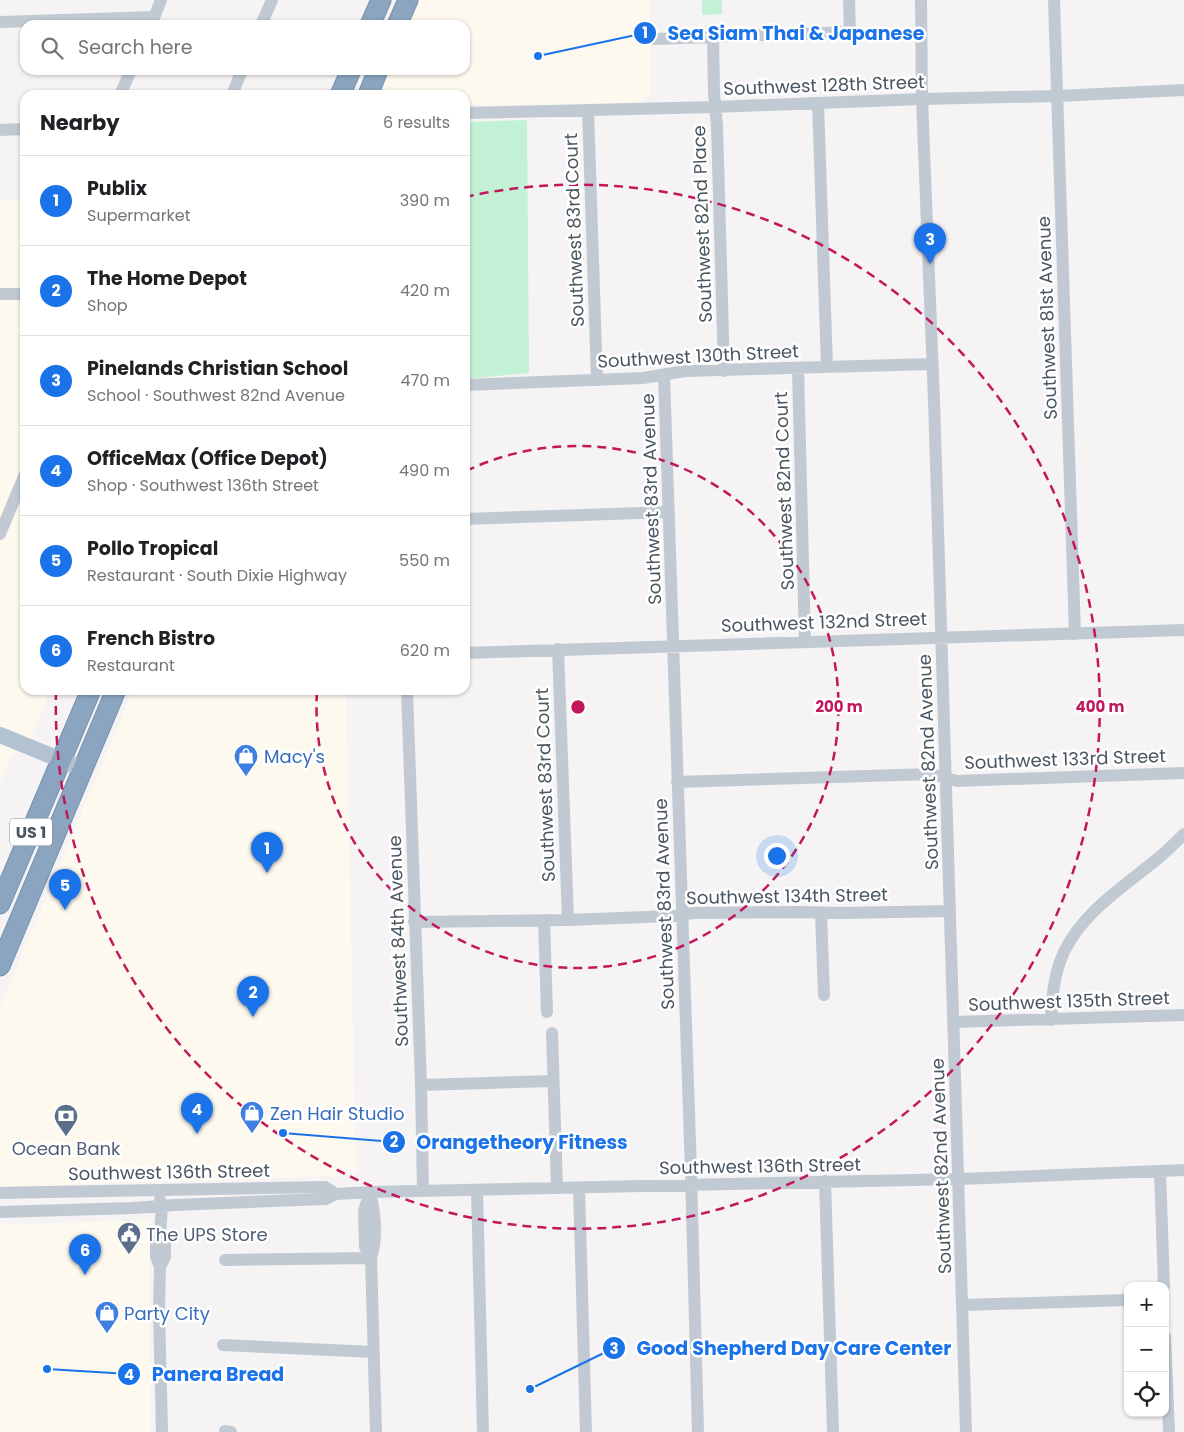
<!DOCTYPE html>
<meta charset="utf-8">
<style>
body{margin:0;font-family:Poppins,sans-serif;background:#f2f2f2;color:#202124}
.controls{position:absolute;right:15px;bottom:15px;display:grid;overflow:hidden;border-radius:10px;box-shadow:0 1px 4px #0004}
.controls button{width:45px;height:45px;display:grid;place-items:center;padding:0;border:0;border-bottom:1px solid #e0e0e0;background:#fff;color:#202124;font:25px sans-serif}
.you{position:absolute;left:776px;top:855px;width:18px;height:18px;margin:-12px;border:4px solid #fff;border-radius:50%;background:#1a73e8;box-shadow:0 0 0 8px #1a73e833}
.badge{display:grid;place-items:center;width:32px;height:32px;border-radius:50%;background:#1a73e8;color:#fff;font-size:16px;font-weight:700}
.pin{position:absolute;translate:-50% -41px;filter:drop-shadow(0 1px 2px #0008)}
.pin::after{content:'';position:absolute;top:26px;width:18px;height:15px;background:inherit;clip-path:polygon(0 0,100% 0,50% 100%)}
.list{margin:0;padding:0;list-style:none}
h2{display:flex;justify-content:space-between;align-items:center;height:65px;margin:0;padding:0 20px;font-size:21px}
h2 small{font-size:16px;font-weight:400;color:#757577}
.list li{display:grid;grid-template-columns:32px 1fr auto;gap:15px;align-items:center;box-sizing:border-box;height:90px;padding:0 20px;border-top:1px solid #e0e0e0}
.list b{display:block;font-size:19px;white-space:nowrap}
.list p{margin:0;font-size:16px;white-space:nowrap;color:#757577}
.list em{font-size:16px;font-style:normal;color:#757577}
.icon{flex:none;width:28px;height:28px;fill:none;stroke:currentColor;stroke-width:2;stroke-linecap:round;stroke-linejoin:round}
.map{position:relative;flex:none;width:1184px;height:1432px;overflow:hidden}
.search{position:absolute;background:#fff;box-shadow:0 1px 4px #0004;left:20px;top:20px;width:450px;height:55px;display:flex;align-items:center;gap:12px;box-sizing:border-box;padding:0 18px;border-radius:15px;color:#757577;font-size:19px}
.panel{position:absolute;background:#fff;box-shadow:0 1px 4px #0004;left:20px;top:90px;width:450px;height:605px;border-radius:15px}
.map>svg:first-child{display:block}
.commercial{fill:#fdf9ef}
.green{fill:#c3f1d5}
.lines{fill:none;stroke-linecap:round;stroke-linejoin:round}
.highway-casing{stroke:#7690ad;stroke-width:21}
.minor{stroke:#c1cad2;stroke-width:12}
.major{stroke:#b3c2d1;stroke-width:16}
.highway{stroke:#8ba5c1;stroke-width:19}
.ring{fill:none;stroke:#c2185b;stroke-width:2.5;stroke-dasharray:9 6}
.labels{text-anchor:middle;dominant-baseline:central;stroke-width:5;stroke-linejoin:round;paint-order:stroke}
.shield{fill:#fff;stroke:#808990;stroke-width:1}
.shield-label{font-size:16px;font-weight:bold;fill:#4a5661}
.street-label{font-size:18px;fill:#4a5661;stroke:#fff}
.shop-label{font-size:18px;fill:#366cbe;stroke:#fff;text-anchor:start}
.service-label{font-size:18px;fill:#4e5e75;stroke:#fff}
.centre{fill:#c2185b;stroke:#fff;stroke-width:2.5}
.ring-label{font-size:15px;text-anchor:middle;font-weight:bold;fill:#c2185b;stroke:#fff;stroke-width:5;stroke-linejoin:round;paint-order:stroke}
.leader{fill:none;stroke:#1a73e8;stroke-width:2}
.callout-dot{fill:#1a73e8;stroke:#fff;stroke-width:2}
.mark-label{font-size:15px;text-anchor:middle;font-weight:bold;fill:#fff}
.callout-label{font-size:19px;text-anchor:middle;font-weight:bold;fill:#1a73e8;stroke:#fff;stroke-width:5;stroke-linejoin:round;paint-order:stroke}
</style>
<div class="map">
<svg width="1184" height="1432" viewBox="0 0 1184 1432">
<rect width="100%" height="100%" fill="#f5f3f3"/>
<path class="commercial" d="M414 0H650L651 94 639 102 560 105H465V95H379L377 92 386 70H465V25H404Z
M0 200H25V690H50L30 740 11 757 0 783Z
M133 690H346L356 1173 338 1176 0 1187V1007Z
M150 1220 149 1321 151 1432H0V1225Z"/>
<path class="green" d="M702 0H722V14L702 15Z
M527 120 529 373 465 379V122Z"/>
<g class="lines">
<defs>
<path id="highway" d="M370 25 381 0
M397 25 408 0
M340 95 351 70
M368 95 378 70
M0 904 91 690
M0 966 116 690"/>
</defs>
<use href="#highway" class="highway-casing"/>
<path class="minor" d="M921 0 922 99 934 401 966 1432
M1054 0 1075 634
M0 22 154 17
M151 25 161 0
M261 25 272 0
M713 37 714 93 717 126 724 371
M655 39 850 32 849 0
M120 95 131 70
M232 95 242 70
M818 103 827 367
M588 110 597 380
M465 113 715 107 922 99 1057 96 1184 90
M0 130 25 129
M0 294H25
M798 368 805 642
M664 375 691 1172 698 1432
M465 385 643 378 685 371 932 364
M465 519 669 512
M0 534 25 474
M558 649 568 920
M465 653 1184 630
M407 690 421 1085 423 1191
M677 782 931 774 957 781 1184 773
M821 913 824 995
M544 920 547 1012
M414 922 568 920 671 916 694 913 798 912 842 913 950 911
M1051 1020C1052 997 1054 973 1064 952 1083 912 1123 887 1156 860 1166 852 1175 843 1184 834
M954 1022 1184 1015
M552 1033 557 1188
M421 1085 553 1081
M1160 1171 1164 1286
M825 1181 833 1432
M579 1188 586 1432
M477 1190 483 1432
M370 1192C375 1213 378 1237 371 1258L365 1247 364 1211Z
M0 1193C108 1190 216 1190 325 1187L336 1194
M160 1200 162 1206 160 1235 156 1238V1257L160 1267 159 1311 162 1432
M0 1212 133 1208 175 1205 326 1199 336 1194 370 1192 959 1179 1184 1170
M225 1260 371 1258 376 1432
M160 1267 165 1257V1238L160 1235
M963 1305 1128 1300
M1165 1337 1169 1432
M223 1345 374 1352
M225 1431 231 1432"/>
<path class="major" d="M0 735 83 769"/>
<use href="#highway" class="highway"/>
</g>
<g class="ring">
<path d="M466 471A261 261 0 1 1 317 691"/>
<path d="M465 197A522 522 0 1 1 56 693"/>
</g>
<defs>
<symbol id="shop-pin" viewBox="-11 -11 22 30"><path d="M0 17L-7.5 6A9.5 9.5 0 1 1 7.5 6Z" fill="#3f7fe0" stroke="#fff"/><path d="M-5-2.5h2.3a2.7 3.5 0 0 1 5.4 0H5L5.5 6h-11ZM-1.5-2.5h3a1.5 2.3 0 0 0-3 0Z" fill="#fff"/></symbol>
<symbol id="bank-pin" viewBox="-11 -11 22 30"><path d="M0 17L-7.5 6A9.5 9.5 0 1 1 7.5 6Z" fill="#5c6f8a" stroke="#fff"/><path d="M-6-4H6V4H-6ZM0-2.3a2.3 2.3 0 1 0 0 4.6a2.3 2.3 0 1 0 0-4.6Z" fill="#fff"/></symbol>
<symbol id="civic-pin" viewBox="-11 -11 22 30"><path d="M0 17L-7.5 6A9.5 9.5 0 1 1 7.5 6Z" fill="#5c6f8a" stroke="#fff"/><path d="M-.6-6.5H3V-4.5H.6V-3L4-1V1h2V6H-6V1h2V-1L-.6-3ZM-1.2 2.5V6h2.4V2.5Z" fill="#fff"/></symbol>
</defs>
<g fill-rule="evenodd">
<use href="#shop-pin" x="232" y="742" width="28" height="38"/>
<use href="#shop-pin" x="238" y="1099" width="28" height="38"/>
<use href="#bank-pin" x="52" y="1102" width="28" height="38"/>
<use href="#civic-pin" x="115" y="1220" width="28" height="38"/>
<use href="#shop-pin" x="93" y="1299" width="28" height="38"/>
</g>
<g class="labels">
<rect class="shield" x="10" y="818.5" width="42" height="27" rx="4"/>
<g class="shield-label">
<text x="31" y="832">US 1</text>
</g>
<g class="street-label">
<text transform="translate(824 85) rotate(-2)">Southwest 128th Street</text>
<text transform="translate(702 224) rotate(-92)">Southwest 82nd Place</text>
<text transform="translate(574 230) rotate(-92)">Southwest 83rd Court</text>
<text transform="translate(1047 318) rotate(-92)">Southwest 81st Avenue</text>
<text transform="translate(698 356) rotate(-3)">Southwest 130th Street</text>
<text transform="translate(784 491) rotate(-92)">Southwest 82nd Court</text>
<text transform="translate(651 499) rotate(-92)">Southwest 83rd Avenue</text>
<text transform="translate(824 622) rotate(-2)">Southwest 132nd Street</text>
<text transform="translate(1065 759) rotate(-2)">Southwest 133rd Street</text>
<text transform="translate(928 762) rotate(-92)">Southwest 82nd Avenue</text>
<text transform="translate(545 785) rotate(-92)">Southwest 83rd Court</text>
<text transform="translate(787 896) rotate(-1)">Southwest 134th Street</text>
<text transform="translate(664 904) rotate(-92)">Southwest 83rd Avenue</text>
<text transform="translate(398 941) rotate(-92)">Southwest 84th Avenue</text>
<text transform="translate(1069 1001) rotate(-2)">Southwest 135th Street</text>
<text transform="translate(760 1166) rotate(-1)">Southwest 136th Street</text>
<text transform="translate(941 1166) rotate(-92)">Southwest 82nd Avenue</text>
<text transform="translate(169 1172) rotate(-1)">Southwest 136th Street</text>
</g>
<g class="shop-label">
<text x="264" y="756">Macy's</text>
<text x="270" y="1113">Zen Hair Studio</text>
<text x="124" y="1313">Party City</text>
</g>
<g class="service-label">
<text x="66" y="1148">Ocean Bank</text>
<text x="146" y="1234" text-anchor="start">The UPS Store</text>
</g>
</g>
<circle cx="578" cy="707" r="8" class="centre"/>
<g class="ring-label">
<text x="839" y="712">200 m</text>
<text x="1100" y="712">400 m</text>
</g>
<path class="leader" d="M538 56L645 33M283 1133L394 1142M530 1389L614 1348M47 1369L129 1374"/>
<g class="callout-dot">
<circle cx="538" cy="56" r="5"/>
<circle cx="283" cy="1133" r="5"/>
<circle cx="530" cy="1389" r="5"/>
<circle cx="47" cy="1369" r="5"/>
<circle cx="645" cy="33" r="12"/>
<circle cx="394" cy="1142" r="12"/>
<circle cx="614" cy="1348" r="12"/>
<circle cx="129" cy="1374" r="12"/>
</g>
<g class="mark-label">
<text x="645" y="38">1</text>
<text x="394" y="1147">2</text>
<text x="614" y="1354">3</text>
<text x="129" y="1380">4</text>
</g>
<g class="callout-label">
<text x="796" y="40">Sea Siam Thai &amp; Japanese</text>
<text x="522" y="1149">Orangetheory Fitness</text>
<text x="794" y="1355">Good Shepherd Day Care Center</text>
<text x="218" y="1381">Panera Bread</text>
</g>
</svg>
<div class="controls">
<button>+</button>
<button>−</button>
<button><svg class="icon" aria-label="locate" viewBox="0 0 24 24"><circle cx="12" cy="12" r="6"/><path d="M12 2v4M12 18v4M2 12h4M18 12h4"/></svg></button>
</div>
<div class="you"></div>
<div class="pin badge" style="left:267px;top:873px">1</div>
<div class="pin badge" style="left:253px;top:1017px">2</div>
<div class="pin badge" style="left:930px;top:264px">3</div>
<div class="pin badge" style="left:197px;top:1134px">4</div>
<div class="pin badge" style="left:65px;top:910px">5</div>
<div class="pin badge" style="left:85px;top:1275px">6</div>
<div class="search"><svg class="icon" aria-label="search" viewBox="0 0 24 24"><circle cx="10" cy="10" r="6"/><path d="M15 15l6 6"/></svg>Search here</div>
<section class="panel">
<h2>Nearby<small>6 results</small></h2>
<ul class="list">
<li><span class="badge">1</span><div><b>Publix</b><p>Supermarket</p></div><em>390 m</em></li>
<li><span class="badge">2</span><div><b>The Home Depot</b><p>Shop</p></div><em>420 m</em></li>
<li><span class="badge">3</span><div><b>Pinelands Christian School</b><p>School · Southwest 82nd Avenue</p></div><em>470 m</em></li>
<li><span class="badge">4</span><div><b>OfficeMax (Office Depot)</b><p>Shop · Southwest 136th Street</p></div><em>490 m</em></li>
<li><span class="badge">5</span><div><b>Pollo Tropical</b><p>Restaurant · South Dixie Highway</p></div><em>550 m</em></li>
<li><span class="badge">6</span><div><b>French Bistro</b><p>Restaurant</p></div><em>620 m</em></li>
</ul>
</section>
</div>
